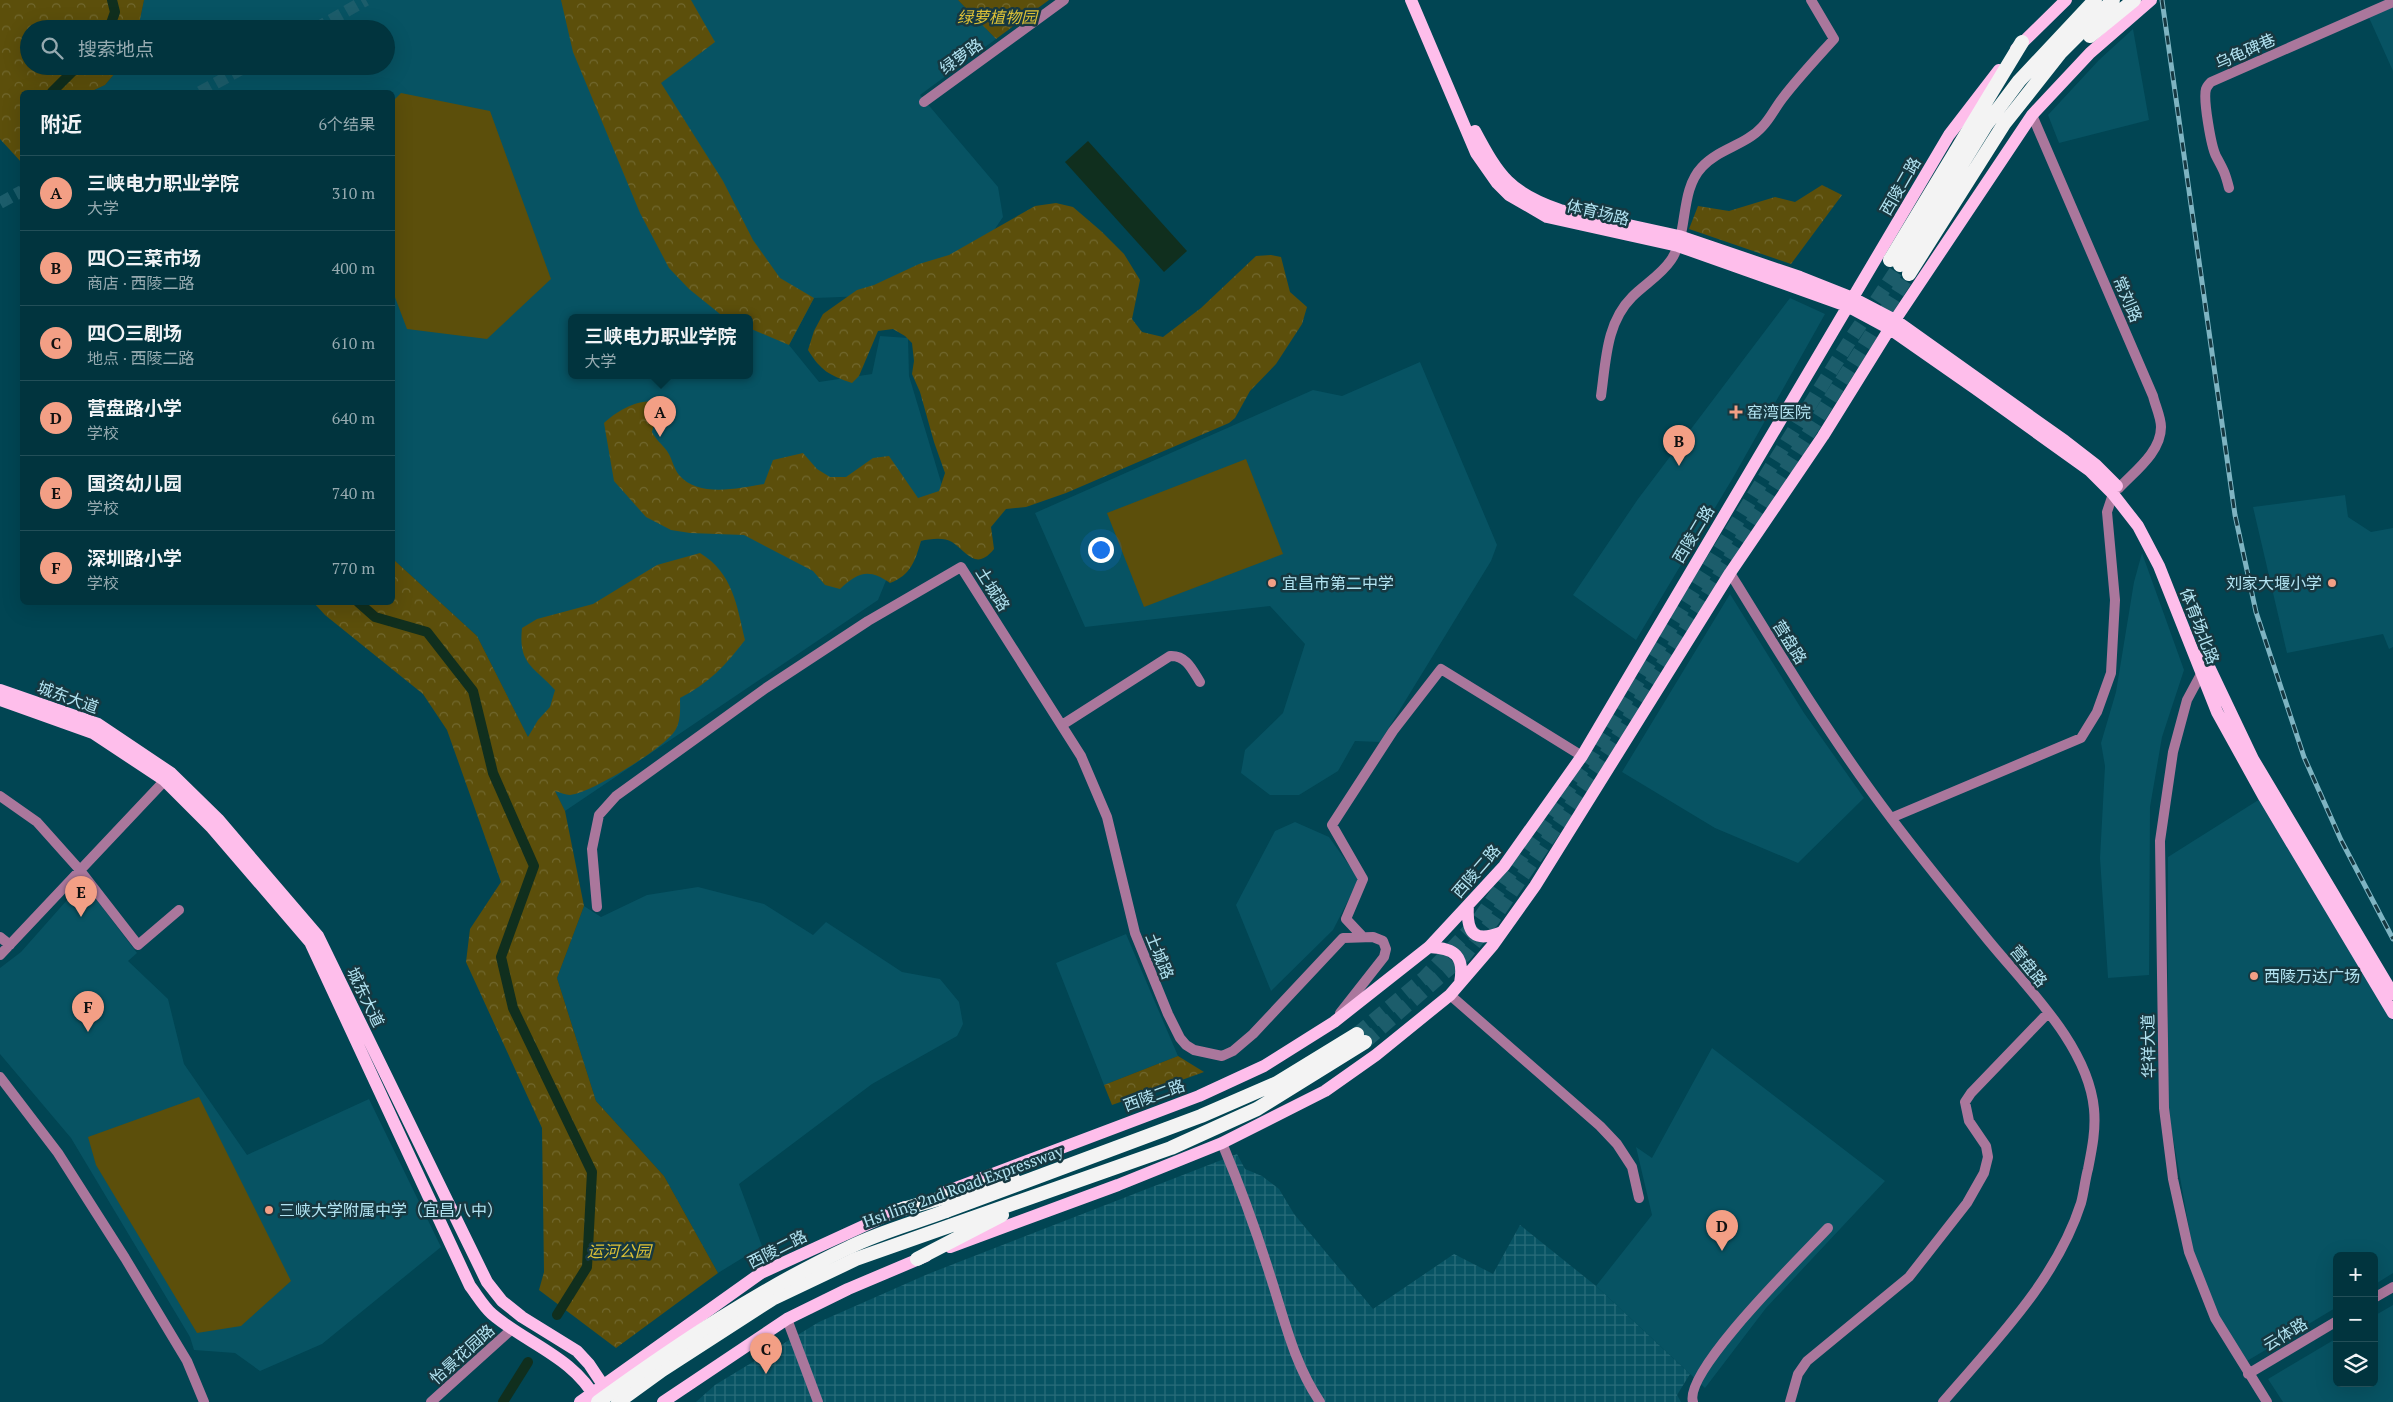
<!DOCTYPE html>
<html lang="zh">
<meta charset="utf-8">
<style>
body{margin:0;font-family:"PT Serif","Noto Sans SC",serif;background:#0f3f49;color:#f1f3f6}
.controls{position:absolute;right:15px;bottom:15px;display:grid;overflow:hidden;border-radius:8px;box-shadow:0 5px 20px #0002}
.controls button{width:45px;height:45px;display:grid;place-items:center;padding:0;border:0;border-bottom:1px solid #234f58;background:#01343e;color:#f1f3f6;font:25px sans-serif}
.you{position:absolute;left:1100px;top:549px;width:18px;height:18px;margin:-12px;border:4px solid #fff;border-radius:50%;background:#1a73e8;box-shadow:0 0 0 8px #1a73e833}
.badge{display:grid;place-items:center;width:32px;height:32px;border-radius:50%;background:#f39f85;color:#111;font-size:16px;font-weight:700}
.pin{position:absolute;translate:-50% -41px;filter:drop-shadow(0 1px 2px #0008)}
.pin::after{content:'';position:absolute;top:26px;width:18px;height:15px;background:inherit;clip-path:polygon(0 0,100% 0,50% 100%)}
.popup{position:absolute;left:568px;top:314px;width:185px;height:65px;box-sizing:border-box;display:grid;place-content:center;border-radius:8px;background:#01343e;filter:drop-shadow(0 1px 4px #0005);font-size:16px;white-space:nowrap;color:#96aab0}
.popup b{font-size:19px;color:#f1f3f6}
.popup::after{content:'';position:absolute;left:50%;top:100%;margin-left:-10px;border:10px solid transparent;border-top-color:#01343e}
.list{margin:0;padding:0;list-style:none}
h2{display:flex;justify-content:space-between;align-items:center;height:65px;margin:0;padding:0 20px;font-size:21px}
h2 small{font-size:16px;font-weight:400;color:#96aab0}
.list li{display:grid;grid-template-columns:32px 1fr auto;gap:15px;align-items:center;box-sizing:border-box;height:75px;padding:0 20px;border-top:1px solid #234f58}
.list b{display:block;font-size:19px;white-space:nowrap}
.list p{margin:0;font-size:16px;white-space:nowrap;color:#96aab0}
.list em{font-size:16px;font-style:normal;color:#96aab0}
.icon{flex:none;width:28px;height:28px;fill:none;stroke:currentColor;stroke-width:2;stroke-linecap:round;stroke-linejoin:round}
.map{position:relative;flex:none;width:2393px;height:1402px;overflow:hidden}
.search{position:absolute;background:#01343e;box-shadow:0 5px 20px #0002;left:20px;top:20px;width:375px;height:55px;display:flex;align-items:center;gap:12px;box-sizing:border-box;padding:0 18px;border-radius:28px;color:#96aab0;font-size:19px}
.panel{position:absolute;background:#01343e;box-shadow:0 5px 20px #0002;left:20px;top:90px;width:375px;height:515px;border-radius:8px}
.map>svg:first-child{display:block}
.built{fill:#075363;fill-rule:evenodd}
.industrial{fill:url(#industrial-grid)}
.green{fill:#5c4f0b}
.forest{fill:url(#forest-crowns)}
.water{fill:#102f1e}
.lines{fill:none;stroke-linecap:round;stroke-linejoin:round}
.canal{stroke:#102f1e;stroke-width:10}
.major-tunnel{stroke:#1c5d6b;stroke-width:12;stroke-dasharray:12 6;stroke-linecap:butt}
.highway-tunnel{stroke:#1c5d6b;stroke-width:14;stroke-dasharray:14 7;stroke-linecap:butt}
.minor{stroke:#aa779c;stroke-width:10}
.major{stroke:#febeeb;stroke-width:12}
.highway{stroke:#f3f3f3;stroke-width:14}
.rail-casing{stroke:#7eb4c2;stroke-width:5}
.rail{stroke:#163841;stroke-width:3;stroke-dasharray:9;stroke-linecap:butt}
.highway-bridge{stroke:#f3f3f3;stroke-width:14}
.poi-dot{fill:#f39f85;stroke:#163841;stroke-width:2}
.labels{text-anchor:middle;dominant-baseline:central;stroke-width:5;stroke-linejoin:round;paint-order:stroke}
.park-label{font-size:16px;font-style:italic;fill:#dcc137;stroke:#163841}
.street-label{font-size:16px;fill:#b2e3f1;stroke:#163841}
.poi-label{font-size:16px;fill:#b2e3f1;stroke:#163841;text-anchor:start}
</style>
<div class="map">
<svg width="2393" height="1402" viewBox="0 0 2393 1402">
<defs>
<pattern id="industrial-grid" width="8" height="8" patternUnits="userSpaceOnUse" patternTransform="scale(1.25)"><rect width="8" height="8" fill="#075363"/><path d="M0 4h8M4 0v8" fill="none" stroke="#296c7a"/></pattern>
<pattern id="forest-crowns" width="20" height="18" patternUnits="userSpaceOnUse" patternTransform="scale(1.25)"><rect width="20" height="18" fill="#5c4f0b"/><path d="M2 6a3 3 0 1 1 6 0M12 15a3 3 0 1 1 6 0" fill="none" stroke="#71682f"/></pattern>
</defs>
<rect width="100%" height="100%" fill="#014553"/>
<path class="built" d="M144 0H958L996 39 920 95 998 187 1003 217 951 293 814 298 789 345 819 382 872 374 880 336 908 338 909 376 944 492 913 515 878 600 565 811 477 636 393 559 392 92H90L105 85 121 66H386V29H138ZM571 318H749V376H571Z
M2393 0V71L2366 11Z
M2133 29 2149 120 2059 143 2048 115 2099 60Z
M1790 298 1825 314 1734 476 1636 640 1573 595 1638 499Z
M1420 362 1497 545 1491 561 1380 742 1355 741 1338 771 1299 795H1270L1241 773 1245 750 1283 713 1305 644 1270 606 1085 627 1035 513 1313 390 1342 396Z
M2345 495 2348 517 2371 532 2393 528V647L2389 649 2383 634 2287 653 2253 507Z
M2142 553 2184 670 2162 737 2150 807 2149 975 2108 978 2100 858 2105 766 2101 743 2116 692 2134 582Z
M1730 594 1804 713 1864 798 1798 863 1715 828 1622 772Z
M2260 799 2393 1021V1273L2374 1285V1256H2337V1307L2247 1361 2217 1316 2193 1251 2168 1109V857Z
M1295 822 1329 837 1359 879 1333 930 1271 991 1236 905 1275 831Z
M83 882 137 953 128 961 168 999 184 1064 247 1155 369 1099 441 1247 322 1344 260 1371 235 1353 194 1350 190 1337 71 1138 0 1054V968L21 952Z
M698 887 764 904 813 935 826 922 902 972 940 979 959 1002 963 1024 957 1036 872 1084 739 1184 762 1246 718 1273 664 1176 596 1101 557 978 584 906 601 917 647 895Z
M1126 934 1178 1056 1104 1085 1056 963Z
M1712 1048 1885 1181 1766 1308 1705 1388 1596 1286 1652 1215 1636 1147 1652 1158Z
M2393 1305V1402H2283L2268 1379 2337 1338V1383H2374V1316Z"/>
<path class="industrial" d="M1237 1154 1245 1169 1262 1176 1279 1189 1294 1214 1373 1309 1454 1254 1493 1274 1520 1225 1596 1286 1690 1374 1677 1395 1681 1402H696L715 1385 819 1322 928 1274Z"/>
<path class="green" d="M401 93 490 111 551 279 487 339 407 329 393 292 392 102Z
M1246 459 1283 554 1144 607 1107 513Z
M199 1097 291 1281 241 1326 197 1333 96 1165 88 1137Z"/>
<path class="forest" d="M0 0H144L138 29H29V66H121L105 85 90 92H22V163L0 139Z
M561 0H691L715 42 661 83 723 181 753 240 780 278 814 298 789 345 749 328V318H725L689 289 669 268 640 213 573 52Z
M958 0H1049L996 39Z
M1822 185 1842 195 1791 264 1689 229 1698 206 1729 211 1775 197 1795 202Z
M1056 203 1073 207 1101 231 1124 254 1140 280 1132 319 1142 332 1163 337 1201 308 1256 256 1271 255 1281 257 1290 292 1307 307 1302 324 1276 364 1250 391 1235 418 1229 423 1066 493 1026 507 1006 509 991 527 994 549C976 571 968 553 952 542 944 537 930 539 921 541 915 561 911 575 890 583 869 568 858 572 840 589L825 585 813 571 744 535 690 533 671 530 646 517 614 481 604 423C618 410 641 397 659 403L652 432C656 440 662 444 667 451 672 458 673 467 679 475 698 498 739 488 764 484L773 460 803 453 817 469 830 477H846L873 458 889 456 918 498 939 491 945 473 934 442 920 392 912 374 914 361 912 343 905 336 893 329 878 331 859 376 852 383C829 375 821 371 808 350L814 331 823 314 857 290 874 285 919 264 949 255 1035 206Z
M700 553C733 573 737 606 745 640 726 665 708 684 680 698 680 709 681 719 676 729 667 747 591 793 570 795 566 795 559 792 555 791L565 811 584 906 557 978 596 1101 664 1176 718 1273 616 1348 539 1290 544 1272 542 1128 466 962 470 929 501 882 447 730 423 694 325 615 314 603 392 602 393 559 477 636 528 737 538 720 550 707 555 690C534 666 518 665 522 628L537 619 593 604 657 565Z
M1178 1056 1204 1072 1112 1105 1104 1085Z"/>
<path class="water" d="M1088 141 1187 251 1164 272 1065 162Z"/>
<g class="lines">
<path class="canal" d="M109 29 115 12 112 0
M52 92 78 66
M358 602 375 617 427 632 473 691 493 773 534 866 501 957 513 1008 592 1172 587 1267 557 1315
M503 1402 528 1362"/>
<path class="major-tunnel" d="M315 29 366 0
M200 92 247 66
M0 203 22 191"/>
<path class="highway-tunnel" d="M1357 1034 1424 978 1477 922 1589 760 1852 337 1900 265
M1365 1042 1465 955 1492 921 1610 748 1909 274"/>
<path class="minor" d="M924 102 1064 0
M2032 115 2153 396C2155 405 2161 417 2161 427 2161 452 2135 471 2119 488
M2229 188C2225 172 2223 169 2216 156 2211 146 2203 99 2206 89 2207 86 2209 84 2211 82L2393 2
M1601 396C1606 361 1606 323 1632 297 1645 284 1661 275 1671 260 1689 234 1679 191 1702 167 1718 149 1746 145 1762 127 1770 119 1775 108 1782 99 1798 78 1816 59 1834 39L1811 0
M1730 573C1781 656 1832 740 1891 818 1921 858 1953 897 1984 935 2024 985 2088 1044 2094 1109 2096 1130 2092 1149 2088 1169 2085 1180 2084 1192 2081 1203 2056 1281 1995 1341 1943 1402
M2201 674 2187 700 2173 752 2160 841 2164 1108 2173 1179 2189 1252 2215 1318 2267 1402
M1062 725 1170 656C1186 655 1192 669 1200 682
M0 796 37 822 79 869 138 945 179 910
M1891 818 2081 738 2097 712 2111 673 2115 600 2107 512 2113 494
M597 907 592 849 599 815 616 796 766 688 868 621 961 567 1081 756 1107 817 1135 933 1168 1014 1180 1038 1186 1045 1194 1050 1222 1056 1233 1051 1253 1034 1343 938 1373 937 1383 941 1386 949 1384 957 1340 1013
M1362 936 1346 919 1363 879 1332 825 1393 731 1441 669 1582 756
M0 937 10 945
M0 955 169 776
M1450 995 1600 1126 1617 1144 1632 1167 1639 1198
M0 1077 58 1153 125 1258 187 1361 204 1402
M1222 1143C1240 1186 1256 1230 1270 1275 1284 1318 1294 1364 1320 1402
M2374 1298 2393 1287
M787 1319 818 1402
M2248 1374 2337 1321
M431 1402 512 1329
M1693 1402C1683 1371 1804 1254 1828 1228
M1790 1402 1798 1374 1807 1361 1909 1277 1967 1203 1984 1173 1988 1157 1986 1146 1969 1121 1965 1102 1971 1093 2048 1013"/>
<path class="major" d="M1411 0 1476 153 1497 183 1509 195 1547 217 1678 246 1847 306 1890 329 1976 389 2090 471 2113 494 2138 526 2159 566 2217 712 2264 797 2393 1013
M2016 49 2066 0
M1475 131C1499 176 1510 193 1560 210L1679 236 1800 277 1853 298 1895 320 2065 441 2096 465 2117 486
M2203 654 2253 759 2393 994
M0 690 98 724 171 773 218 819 318 936 487 1282 502 1301 522 1317 577 1351 589 1364 607 1391
M0 700 93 733 164 780 212 828 310 942 470 1286C477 1295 483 1306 492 1314 527 1344 574 1357 597 1401
M1468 905C1466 934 1475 943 1502 932
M1429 947C1455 948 1465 956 1460 983
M945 1192 1199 1096 1264 1066 1334 1022 1429 947 1468 905 1504 866 1582 756 1949 135 1999 70
M950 1247 1118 1185 1222 1143 1325 1091 1376 1055 1450 995 1493 945 1535 886 1730 573 1823 436 1895 320 2032 115 2090 53 2151 0
M580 1402 761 1273 905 1207
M663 1402 787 1319 848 1289 926 1256"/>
<path class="highway" d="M2090 36 2134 0
M1890 260 2022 42
M1900 265 1986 125 2019 81 2095 0
M1909 274 2004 124 2061 52 2113 0
M896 1211 1013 1178
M946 1211 1201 1116 1277 1083 1357 1034
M917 1259 1002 1215
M618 1402 662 1370 772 1299 856 1259 1171 1148 1257 1109 1365 1042"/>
<defs>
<path id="rail" d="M2162 0 2235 515 2256 612 2304 757 2341 840 2393 939"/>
</defs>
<use href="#rail" class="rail-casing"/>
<use href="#rail" class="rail"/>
<path class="highway-bridge" d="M598 1402C678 1344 760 1289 850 1247 880 1232 914 1223 946 1211"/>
</g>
<g class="poi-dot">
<path d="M1733.5 404.5h5v5h5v5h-5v5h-5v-5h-5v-5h5z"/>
<circle cx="1272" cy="583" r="5"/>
<circle cx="2332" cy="583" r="5"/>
<circle cx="2254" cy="976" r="5"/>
<circle cx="269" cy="1210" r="5"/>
</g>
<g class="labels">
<g class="park-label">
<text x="997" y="17">绿萝植物园</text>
<text x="619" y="1251">运河公园</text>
</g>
<g class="street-label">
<text transform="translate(2245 51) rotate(-24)">乌龟碑巷</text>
<text transform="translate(961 56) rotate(-36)">绿萝路</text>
<text transform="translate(1900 186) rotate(-60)">西陵二路</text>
<text transform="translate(1598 212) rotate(13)">体育场路</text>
<text transform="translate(2128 299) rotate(67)">常刘路</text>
<text transform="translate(1693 534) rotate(-59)">西陵二路</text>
<text transform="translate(993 589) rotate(58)">土城路</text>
<text transform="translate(2200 626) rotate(69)">体育场北路</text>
<text transform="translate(1790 642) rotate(58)">营盘路</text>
<text transform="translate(68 697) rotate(20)">城东大道</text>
<text transform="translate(1476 871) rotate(-49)">西陵二路</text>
<text transform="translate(1160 956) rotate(68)">土城路</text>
<text transform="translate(2029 966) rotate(51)">营盘路</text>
<text transform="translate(366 997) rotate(64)">城东大道</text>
<text transform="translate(2148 1046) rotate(-91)">华祥大道</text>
<text transform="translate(1154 1095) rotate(-20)">西陵二路</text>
<text transform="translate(963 1186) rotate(-20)">Hsi ling 2nd Road Expressway</text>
<text transform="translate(777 1249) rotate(-27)">西陵二路</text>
<text transform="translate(2285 1334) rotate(-31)">云体路</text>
<text transform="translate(462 1354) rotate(-42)">怡景花园路</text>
</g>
<g class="poi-label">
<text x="1747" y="412">窑湾医院</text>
<text x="1282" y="583">宜昌市第二中学</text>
<text x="2322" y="583" text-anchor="end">刘家大堰小学</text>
<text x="2264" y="976">西陵万达广场</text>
<text x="279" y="1210">三峡大学附属中学（宜昌八中）</text>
</g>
</g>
</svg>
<div class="controls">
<button>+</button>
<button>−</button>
<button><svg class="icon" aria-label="layers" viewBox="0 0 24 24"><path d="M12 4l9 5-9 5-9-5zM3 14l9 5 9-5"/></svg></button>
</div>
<div class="you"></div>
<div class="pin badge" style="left:660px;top:437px">A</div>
<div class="popup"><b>三峡电力职业学院</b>大学</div>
<div class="pin badge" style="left:1679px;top:466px">B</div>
<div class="pin badge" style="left:766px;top:1374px">C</div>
<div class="pin badge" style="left:1722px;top:1251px">D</div>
<div class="pin badge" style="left:81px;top:917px">E</div>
<div class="pin badge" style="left:88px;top:1032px">F</div>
<div class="search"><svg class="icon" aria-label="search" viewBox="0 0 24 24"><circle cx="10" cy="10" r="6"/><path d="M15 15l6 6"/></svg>搜索地点</div>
<section class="panel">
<h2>附近<small>6个结果</small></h2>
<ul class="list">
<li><span class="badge">A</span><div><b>三峡电力职业学院</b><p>大学</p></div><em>310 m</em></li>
<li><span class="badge">B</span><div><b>四〇三菜市场</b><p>商店 · 西陵二路</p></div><em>400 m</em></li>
<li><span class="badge">C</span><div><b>四〇三剧场</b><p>地点 · 西陵二路</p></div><em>610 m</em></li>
<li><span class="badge">D</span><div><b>营盘路小学</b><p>学校</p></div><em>640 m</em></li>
<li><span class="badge">E</span><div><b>国资幼儿园</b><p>学校</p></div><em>740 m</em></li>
<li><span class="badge">F</span><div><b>深圳路小学</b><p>学校</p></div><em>770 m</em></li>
</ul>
</section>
</div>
